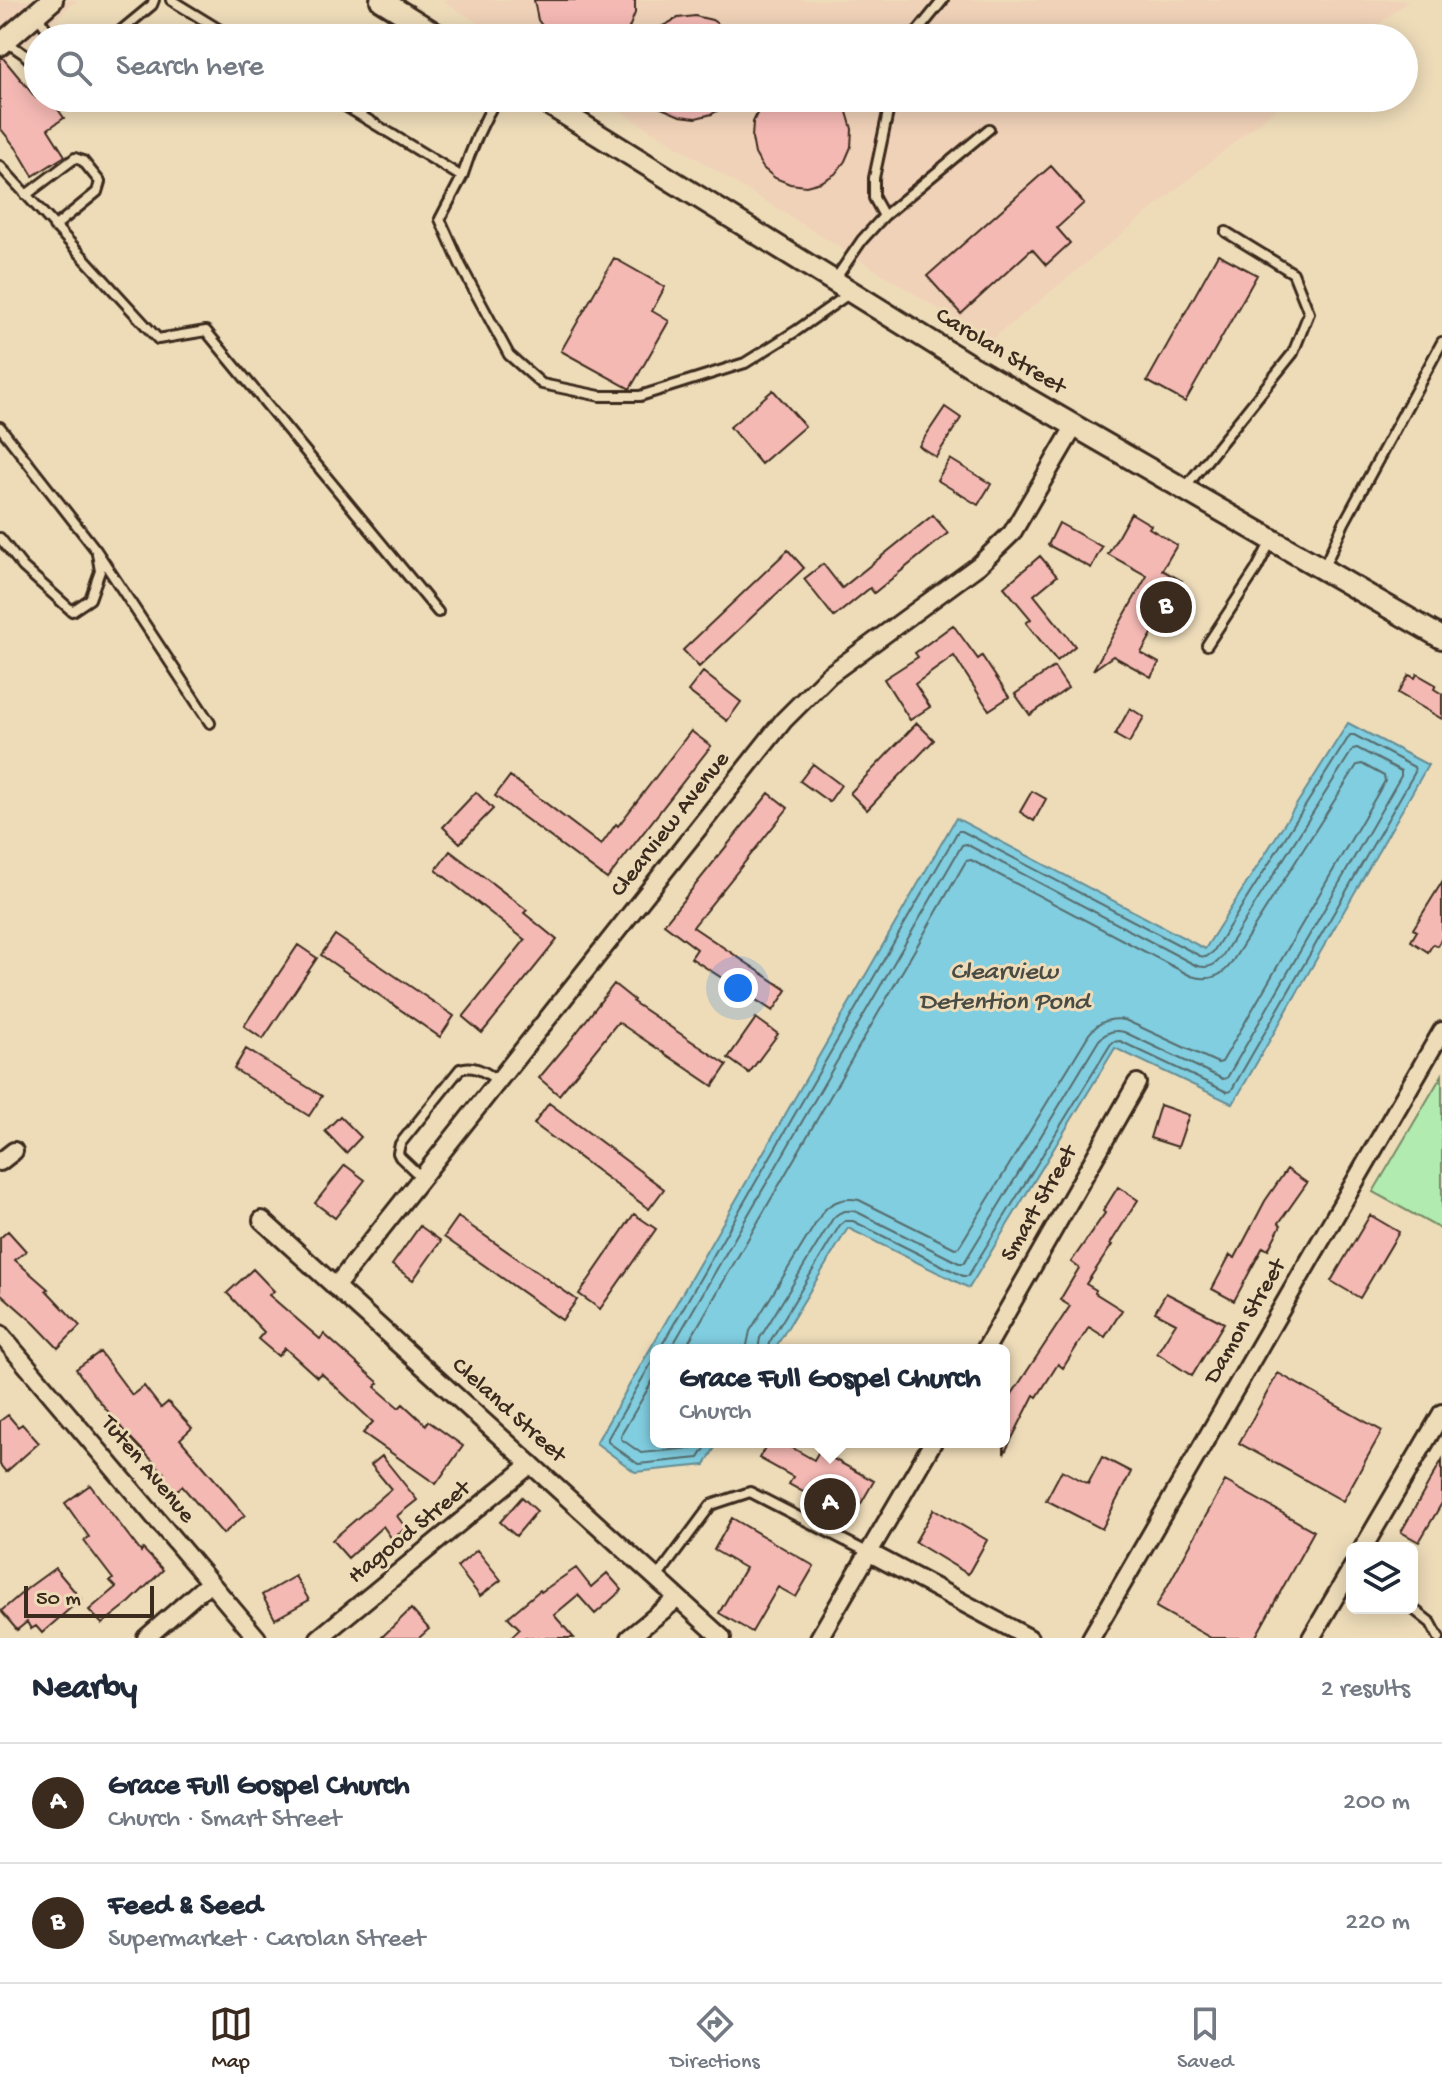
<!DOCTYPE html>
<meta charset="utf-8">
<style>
body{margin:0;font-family:"Gochi Hand",sans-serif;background:#f2f2f3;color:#1f2937}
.controls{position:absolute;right:24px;bottom:24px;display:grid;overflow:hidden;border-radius:12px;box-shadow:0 4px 20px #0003}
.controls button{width:72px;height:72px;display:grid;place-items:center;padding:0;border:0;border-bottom:2px solid #e0e1e3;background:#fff;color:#1f2937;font:40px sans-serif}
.scale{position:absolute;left:24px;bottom:20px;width:130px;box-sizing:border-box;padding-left:8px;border:4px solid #3b2a1e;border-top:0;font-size:22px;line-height:28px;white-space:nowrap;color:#3b2a1e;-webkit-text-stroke:6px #eedcb9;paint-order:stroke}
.you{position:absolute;left:738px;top:988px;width:28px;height:28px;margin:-20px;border:6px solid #fff;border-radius:50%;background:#1a73e8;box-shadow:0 0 0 12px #1a73e833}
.badge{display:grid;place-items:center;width:52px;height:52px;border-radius:50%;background:#3b2a1e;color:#fff;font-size:26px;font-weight:700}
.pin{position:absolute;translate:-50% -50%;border:4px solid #fff;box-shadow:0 2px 8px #0006}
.popup{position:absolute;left:650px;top:1344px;width:360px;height:104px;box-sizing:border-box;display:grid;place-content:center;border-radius:12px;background:#fff;filter:drop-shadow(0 2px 6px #0005);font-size:26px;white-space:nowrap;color:#747a83}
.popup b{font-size:30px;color:#1f2937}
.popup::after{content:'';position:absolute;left:50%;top:100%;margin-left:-16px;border:16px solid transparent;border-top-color:#fff}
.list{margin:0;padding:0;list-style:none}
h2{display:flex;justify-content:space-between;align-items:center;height:104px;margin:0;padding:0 32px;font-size:34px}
h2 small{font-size:26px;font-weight:400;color:#747a83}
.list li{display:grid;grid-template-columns:52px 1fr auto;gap:24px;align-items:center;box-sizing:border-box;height:120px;padding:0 32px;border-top:2px solid #e0e1e3}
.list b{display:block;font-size:30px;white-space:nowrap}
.list p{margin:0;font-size:26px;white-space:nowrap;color:#747a83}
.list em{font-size:26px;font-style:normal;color:#747a83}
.icon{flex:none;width:44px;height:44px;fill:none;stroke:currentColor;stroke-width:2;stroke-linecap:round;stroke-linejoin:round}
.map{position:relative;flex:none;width:1442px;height:1638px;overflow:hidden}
.search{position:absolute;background:#fff;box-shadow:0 4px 20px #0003;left:24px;right:24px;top:24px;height:88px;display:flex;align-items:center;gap:20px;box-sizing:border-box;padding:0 28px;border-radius:44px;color:#747a83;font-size:30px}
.sheet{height:344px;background:#fff}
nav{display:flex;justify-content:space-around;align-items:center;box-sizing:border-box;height:112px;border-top:2px solid #e0e1e3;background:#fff;font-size:22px;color:#747a83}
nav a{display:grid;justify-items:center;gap:4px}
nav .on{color:#3b2a1e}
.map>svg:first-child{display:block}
.built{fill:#f0d2b8}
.green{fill:#b1ebaf;stroke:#768a66;stroke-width:2}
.water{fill:#81cee0;stroke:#658c92;stroke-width:2}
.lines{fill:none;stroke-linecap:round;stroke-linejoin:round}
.shore{stroke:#576c6c;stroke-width:2}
.building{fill:#f5b9b4;stroke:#3b2a1e;stroke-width:2}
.service-casing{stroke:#3b2a1e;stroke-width:14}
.minor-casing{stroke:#3b2a1e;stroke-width:22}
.tertiary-casing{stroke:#3b2a1e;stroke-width:26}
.service{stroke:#eedcb9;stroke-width:8}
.minor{stroke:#eedcb9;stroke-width:16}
.tertiary{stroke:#eedcb9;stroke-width:20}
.labels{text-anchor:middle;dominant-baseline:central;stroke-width:6;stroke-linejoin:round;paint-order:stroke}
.street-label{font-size:24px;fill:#3b2a1e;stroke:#eedcb9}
.water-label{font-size:26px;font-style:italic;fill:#494b45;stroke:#eedcb9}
</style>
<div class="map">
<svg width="1442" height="1638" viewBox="0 0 1442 1638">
<rect width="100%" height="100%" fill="#eedcb9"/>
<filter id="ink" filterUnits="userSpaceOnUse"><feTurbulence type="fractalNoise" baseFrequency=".0125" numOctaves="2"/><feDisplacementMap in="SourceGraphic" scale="16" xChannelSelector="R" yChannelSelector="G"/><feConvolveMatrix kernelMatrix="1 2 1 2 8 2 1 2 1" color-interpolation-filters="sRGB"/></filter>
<g filter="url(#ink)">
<path class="built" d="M0 0H78L0 65Z
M441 0H1409L1362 38H502Z
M599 98H1289L990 341Z"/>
<path class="green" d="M1442 1075V1230L1373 1192Z"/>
<path class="water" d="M1348 723 1428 765 1233 1104 1115 1048 969 1288 848 1228 774 1350H656V1442H718L705 1465 635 1472 596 1443 956 818 1205 949Z"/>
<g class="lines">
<path class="shore" d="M659 1350 958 831H962L1200 956 1206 957 1213 952 1350 735H1354L1414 767 1415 772 1231 1091 1227 1092 1120 1041 1112 1042 968 1276H963L853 1221H845L840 1225 769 1343 768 1350
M670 1350 962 845 966 844 1195 965C1205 969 1214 967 1221 958L1353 749 1357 748 1401 771V776L1227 1078 1223 1079 1124 1032C1114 1029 1106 1032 1099 1040L964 1263H959L857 1212C846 1209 838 1211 832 1220L760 1338 758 1350
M684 1350 966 861 971 860 1191 976C1207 981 1220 978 1230 965L1357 765 1362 764 1384 776 1385 781 1222 1062 1218 1063 1125 1020C1110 1017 1098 1022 1089 1034L959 1247 955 1248 859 1200C844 1197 832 1201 822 1213L750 1331 746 1350
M656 1355 608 1438V1442L638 1464 699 1458 709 1442
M656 1375 621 1435V1439L641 1453 692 1448 697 1442"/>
</g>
<path class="building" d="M534 0H635V13L625 38H551L538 20Z
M695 16 712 20 739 38H640L678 18Z
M0 58H3L36 98H50L64 118 48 129 65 156 33 176 17 149 0 128Z
M638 98H737L712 114 696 118 680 116Z
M769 98H836L847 112 852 129 851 147 845 161 835 174 821 182 806 186 790 184 775 178 763 168 755 154 752 138 753 122 760 107Z
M1051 166 1084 203 1057 228 1070 243 1046 265 1032 249 961 314 927 276Z
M1218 254 1257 275 1185 402 1147 381Z
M614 258 665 287 652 311 669 321 630 389 561 351Z
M773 390 805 426 761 464 730 427Z
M945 407 961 418 936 457 919 446Z
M950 459 991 484 978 505 937 480Z
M1131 513 1151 525 1149 528 1177 545 1162 570 1182 581 1141 653 1159 663 1151 677 1113 656 1093 670 1147 576 1108 554Z
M933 515 948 533 874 593 870 588 834 617 804 579 823 564 842 588Z
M1059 523 1102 547 1091 568 1048 545Z
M788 550 804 568 699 667 683 650Z
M1040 556 1057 576 1034 595 1075 646 1057 661 1026 623 1031 619 1004 587Z
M953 625 978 659 982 656 1009 697 989 710 954 656 915 684 930 707 910 720 884 679 918 657 915 653Z
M1054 667 1068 688 1030 715 1015 694Z
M703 672 741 702 727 721 688 691Z
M1417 674 1436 685 1434 689 1442 694V719L1398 693 1409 675 1415 678Z
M1130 708 1144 717 1129 743 1115 735Z
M917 723 934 740 867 810 850 793Z
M691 731 711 746 607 879 495 796 510 776 601 845 616 824 618 826Z
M813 764 841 785 829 802 800 781Z
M1032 791 1046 799 1034 821 1020 812Z
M476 792 493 809 460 843 443 827Z
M769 793 788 808 693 927 787 990 773 1011 691 958 697 949 664 924Z
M450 851 527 910 524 913 557 940 482 1033 463 1017 525 940 436 870Z
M1442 882V938L1437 946 1433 944 1428 952 1411 941 1417 931 1413 929Z
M335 935 454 1016 440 1037 321 955Z
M298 945 317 958 263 1039 244 1026Z
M614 984 634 1000 633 1002 727 1065 713 1086 618 1022 559 1095 539 1078 570 1041Z
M756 1018 778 1034 749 1073 728 1058Z
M246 1049 322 1096 309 1116 234 1069Z
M549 1103 664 1189 649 1209 534 1124Z
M1160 1105 1189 1115 1178 1147 1150 1138Z
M340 1116 361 1137 346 1153 325 1131Z
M345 1165 365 1180 335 1218 315 1203Z
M1287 1169 1307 1183 1279 1223 1281 1225 1268 1250 1263 1247 1234 1301 1212 1289 1230 1255 1235 1258 1265 1201Z
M1118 1187 1138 1200 1110 1244 1112 1245 1086 1284 1096 1290 1095 1293 1122 1310 1105 1337 1089 1327 1063 1368 1058 1364 1037 1397 1034 1395 1004 1454V1398L1008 1400 1070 1306 1060 1300 1079 1268 1071 1262 1105 1213 1103 1211Z
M634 1214 656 1229 600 1309 579 1294Z
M1370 1215 1399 1232 1360 1298 1331 1281Z
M458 1217 577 1300 562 1320 444 1237Z
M420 1226 441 1241 413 1280 392 1265Z
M8 1231 26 1251 15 1260 48 1289 46 1290 80 1326 58 1348 34 1323 0 1293V1238Z
M253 1269 274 1291 269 1295 320 1339 324 1334 379 1383 375 1387 399 1408 403 1404 426 1425 428 1421 463 1446 436 1484 363 1433 373 1422 321 1373 317 1377 285 1348 278 1356 258 1339 264 1332 227 1293Z
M1166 1293 1224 1323 1192 1376 1157 1353 1176 1323 1155 1312Z
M100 1352 132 1395 144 1386 161 1408 168 1402 192 1428 180 1439 245 1515 223 1534 182 1486 172 1495 158 1478 164 1473 124 1431 92 1392 76 1369Z
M1278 1373 1382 1431 1343 1501 1239 1443Z
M8 1415 18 1427 22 1424 39 1443 6 1472 0 1465V1421Z
M768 1442H782L814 1460 819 1451 874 1481 852 1519 789 1484 793 1477 759 1458Z
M382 1456 417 1500 397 1516 406 1528 392 1539 383 1526 348 1558 332 1540 391 1489 371 1465Z
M1102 1457 1131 1472 1102 1529 1046 1500 1062 1470 1088 1484Z
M1442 1460V1503L1419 1542 1401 1532Z
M1225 1481 1314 1531 1255 1638H1211L1156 1607Z
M90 1485 141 1552 143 1549 163 1570 130 1602 102 1624 89 1610 116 1587 110 1581 113 1579 84 1541 89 1537 65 1503Z
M522 1497 537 1511 516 1536 500 1522Z
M934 1509 987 1540 968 1574 915 1542Z
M732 1518 814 1566 796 1597 778 1587 752 1632 719 1613 745 1568 714 1550Z
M477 1550 501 1580 480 1596 457 1567Z
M55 1568 81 1599 42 1633 36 1626 31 1629 27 1622 17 1630 1 1611 29 1587Z
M576 1568 591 1587 607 1573 622 1590 595 1614 578 1595 554 1615 574 1638H510L520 1629 508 1617 540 1590 541 1592Z
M295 1576 309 1600 275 1619 262 1595Z
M411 1609 429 1629 419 1638H381Z"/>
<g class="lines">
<defs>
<path id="service" d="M171 0 233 38
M36 14 53 38
M112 38 152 5 154 0
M912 38 943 0
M5 41 24 54 38 67
M332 98 462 177C471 149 482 123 497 98
M0 166 158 339 206 331 438 612
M462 177 440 219 461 266 509 355 542 384 600 396H640L745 363 796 331 850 293
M26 195 75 158 83 161 100 182 97 192 54 227
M884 216 874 198V178L891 98
M834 281 862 240 884 216 989 129
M0 427 96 550 210 723
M1184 489 1293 353 1309 313 1293 273 1226 232
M0 538 23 567 72 611 90 599 100 571 97 553
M1323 569 1344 523 1442 342
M1207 645 1256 570 1271 541
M421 1177 400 1157 398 1153 400 1144 460 1069C475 1064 486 1073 499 1081
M656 1579 711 1505 750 1492 869 1553
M1412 1608 1431 1623 1439 1638"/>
<path id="minor" d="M0 1162 14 1151
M262 1220 722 1638
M335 1287 784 720 829 675 979 565 1012 533 1074 427
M0 1334 257 1638
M985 1350 1137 1083
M1363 1548 1442 1413
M870 1553 1029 1638
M146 1638 210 1582
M319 1638 531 1464
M629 1638 678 1598
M819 1638 933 1442
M1091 1638 1442 1031
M1311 1638 1352 1568"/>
<path id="tertiary" d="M381 0 442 38
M0 45 52 0
M539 98 969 365 1442 638"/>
</defs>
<use href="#service" class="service-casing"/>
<use href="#minor" class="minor-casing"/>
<use href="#tertiary" class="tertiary-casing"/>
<use href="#service" class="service"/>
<use href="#minor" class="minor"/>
<use href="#tertiary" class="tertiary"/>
</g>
</g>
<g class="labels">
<g class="street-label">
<text transform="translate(1000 352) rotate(31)">Carolan Street</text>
<text transform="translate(671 825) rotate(-52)">Clearview Avenue</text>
<text transform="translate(1040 1204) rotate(-60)">Smart Street</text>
<text transform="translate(1246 1322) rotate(-60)">Damon Street</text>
<text transform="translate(508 1411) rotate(42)">Cleland Street</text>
<text transform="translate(147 1470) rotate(50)">Tuten Avenue</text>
<text transform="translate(410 1533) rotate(-39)">Hagood Street</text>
</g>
<g class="water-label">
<text x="1004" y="973">Clearview<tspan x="1004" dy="30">Detention Pond</tspan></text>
</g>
</g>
</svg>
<div class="controls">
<button><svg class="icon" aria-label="layers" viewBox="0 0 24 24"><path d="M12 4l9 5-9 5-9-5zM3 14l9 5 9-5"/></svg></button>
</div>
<div class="scale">50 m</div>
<div class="you"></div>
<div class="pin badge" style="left:830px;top:1504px">A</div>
<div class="popup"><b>Grace Full Gospel Church</b>Church</div>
<div class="pin badge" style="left:1166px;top:607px">B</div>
<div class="search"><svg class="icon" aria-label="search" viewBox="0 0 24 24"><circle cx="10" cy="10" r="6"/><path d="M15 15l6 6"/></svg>Search here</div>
</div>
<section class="sheet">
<h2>Nearby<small>2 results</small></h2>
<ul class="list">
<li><span class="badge">A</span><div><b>Grace Full Gospel Church</b><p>Church · Smart Street</p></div><em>200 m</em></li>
<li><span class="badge">B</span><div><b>Feed &amp; Seed</b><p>Supermarket · Carolan Street</p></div><em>220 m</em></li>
</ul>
</section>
<nav>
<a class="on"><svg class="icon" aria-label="map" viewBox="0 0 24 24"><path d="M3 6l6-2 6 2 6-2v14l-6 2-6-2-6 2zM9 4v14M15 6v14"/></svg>Map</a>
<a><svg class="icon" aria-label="directions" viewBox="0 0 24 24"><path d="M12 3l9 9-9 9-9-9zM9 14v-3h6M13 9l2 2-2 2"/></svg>Directions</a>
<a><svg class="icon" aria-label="saved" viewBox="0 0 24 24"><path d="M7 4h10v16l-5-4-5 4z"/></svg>Saved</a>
</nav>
